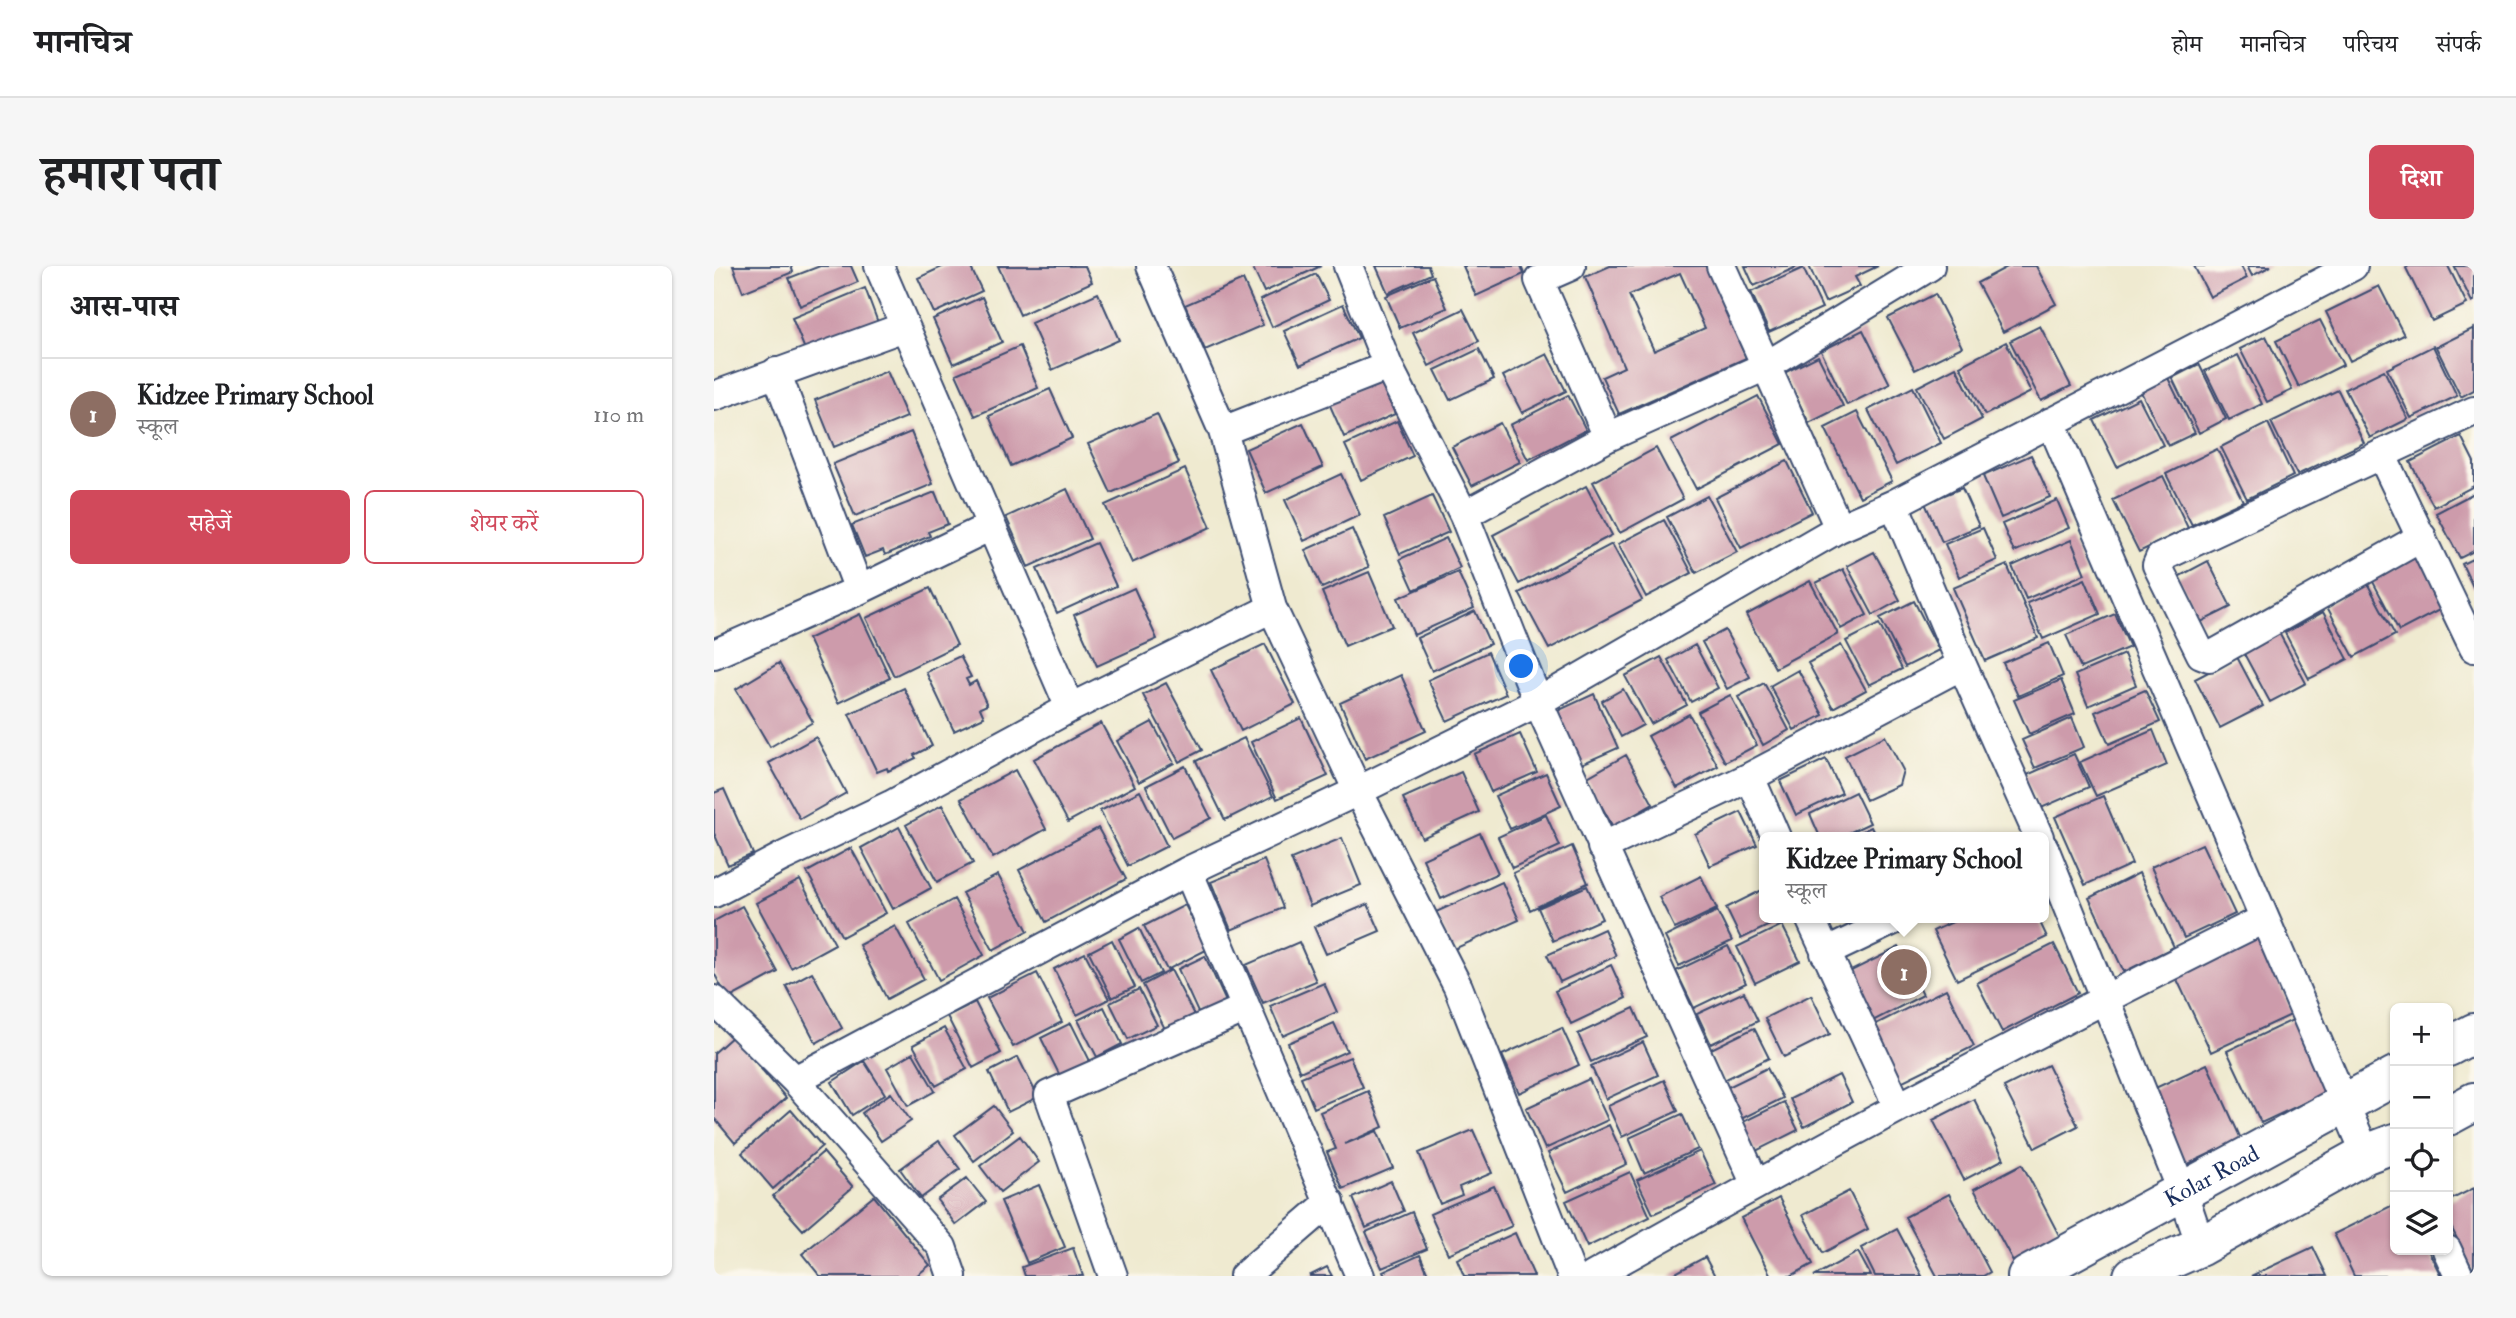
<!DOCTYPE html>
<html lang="hi">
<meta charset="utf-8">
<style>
body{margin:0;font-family:"IM FELL Double Pica","Noto Serif Devanagari",serif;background:#f6f6f6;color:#202124}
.controls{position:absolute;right:21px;bottom:21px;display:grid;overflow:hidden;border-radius:10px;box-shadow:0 2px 5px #0004}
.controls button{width:63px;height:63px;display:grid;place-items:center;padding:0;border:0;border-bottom:2px solid #e0e0e0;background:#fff;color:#202124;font:35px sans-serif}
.you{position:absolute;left:808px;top:401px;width:24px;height:24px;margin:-18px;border:5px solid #fff;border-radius:50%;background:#1a73e8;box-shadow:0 0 0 10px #1a73e833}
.badge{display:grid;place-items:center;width:46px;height:46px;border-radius:50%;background:#d1495b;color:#fff;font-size:23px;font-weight:700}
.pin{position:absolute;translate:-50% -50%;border:4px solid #fff;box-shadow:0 2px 7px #0006}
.popup{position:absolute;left:1045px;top:566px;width:290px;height:91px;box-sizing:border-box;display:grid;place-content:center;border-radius:10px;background:#fff;filter:drop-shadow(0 2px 5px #0005);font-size:23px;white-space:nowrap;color:#757577}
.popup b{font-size:26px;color:#202124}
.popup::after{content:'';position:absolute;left:50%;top:100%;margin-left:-14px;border:14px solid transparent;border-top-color:#fff}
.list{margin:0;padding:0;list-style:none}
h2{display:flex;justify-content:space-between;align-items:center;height:91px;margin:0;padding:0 28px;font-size:30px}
h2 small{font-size:23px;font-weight:400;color:#757577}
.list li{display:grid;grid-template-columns:46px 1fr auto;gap:21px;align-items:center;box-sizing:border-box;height:112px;padding:0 28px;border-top:2px solid #e0e0e0}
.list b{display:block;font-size:26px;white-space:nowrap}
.list p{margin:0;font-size:23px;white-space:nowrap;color:#757577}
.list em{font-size:23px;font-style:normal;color:#757577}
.actions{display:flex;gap:14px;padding:21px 28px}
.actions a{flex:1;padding:16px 0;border:2px solid #d1495b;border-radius:10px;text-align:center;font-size:24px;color:#d1495b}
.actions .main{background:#d1495b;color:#fff}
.icon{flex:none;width:38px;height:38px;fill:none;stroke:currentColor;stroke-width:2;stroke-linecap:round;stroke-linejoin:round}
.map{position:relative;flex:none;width:1760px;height:1010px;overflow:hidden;border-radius:10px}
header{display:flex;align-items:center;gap:42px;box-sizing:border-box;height:98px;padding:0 35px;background:#fff;border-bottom:2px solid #e0e0e0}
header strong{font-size:33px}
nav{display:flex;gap:38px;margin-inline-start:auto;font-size:24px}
.intro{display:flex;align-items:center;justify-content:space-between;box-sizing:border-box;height:168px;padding:0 42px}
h1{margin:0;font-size:49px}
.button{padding:18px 32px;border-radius:10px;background:#d1495b;color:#fff;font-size:24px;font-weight:700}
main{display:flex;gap:42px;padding:0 42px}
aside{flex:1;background:#fff;border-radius:10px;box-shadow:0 2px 5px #0004}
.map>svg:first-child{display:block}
.building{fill:#cd9bab;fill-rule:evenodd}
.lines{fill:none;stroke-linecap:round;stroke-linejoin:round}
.street-casing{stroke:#3b4b6f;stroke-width:32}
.secondary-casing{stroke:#3b4b6f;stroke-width:42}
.street{stroke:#fff;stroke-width:28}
.secondary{stroke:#fff;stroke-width:38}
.labels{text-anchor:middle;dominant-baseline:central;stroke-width:6;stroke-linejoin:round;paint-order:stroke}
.street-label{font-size:23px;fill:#1b2f5e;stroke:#fbf7ec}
</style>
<header>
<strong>मानचित्र</strong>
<nav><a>होम</a><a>मानचित्र</a><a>परिचय</a><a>संपर्क</a></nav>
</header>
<div class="intro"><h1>हमारा पता</h1><a class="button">दिशा</a></div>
<main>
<aside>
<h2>आस-पास<small></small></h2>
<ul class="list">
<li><span class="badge" style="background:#8d6e63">1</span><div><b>Kidzee Primary School</b><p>स्कूल</p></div><em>110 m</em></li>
</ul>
<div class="actions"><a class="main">सहेजें</a><a>शेयर करें</a></div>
</aside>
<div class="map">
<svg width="1760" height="1010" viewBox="0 0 1760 1010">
<rect width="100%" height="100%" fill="#fbf7ec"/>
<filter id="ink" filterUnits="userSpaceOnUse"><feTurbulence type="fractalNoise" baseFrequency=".0143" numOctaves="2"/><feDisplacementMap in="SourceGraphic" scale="14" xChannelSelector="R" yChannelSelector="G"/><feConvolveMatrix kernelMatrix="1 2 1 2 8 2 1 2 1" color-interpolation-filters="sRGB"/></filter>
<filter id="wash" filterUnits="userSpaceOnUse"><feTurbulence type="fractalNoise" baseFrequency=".00686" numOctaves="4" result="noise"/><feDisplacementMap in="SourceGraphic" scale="28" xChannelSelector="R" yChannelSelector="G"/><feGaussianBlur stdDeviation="1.57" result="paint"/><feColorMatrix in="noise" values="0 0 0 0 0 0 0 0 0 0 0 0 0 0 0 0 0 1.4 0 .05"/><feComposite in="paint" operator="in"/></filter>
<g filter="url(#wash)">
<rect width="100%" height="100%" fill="#efead0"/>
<g id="blocks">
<path class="building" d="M19 0H77L79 6 29 26Z
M106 0H137L144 16 86 40 75 12Z
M230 0H256L268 25 220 47 204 12Z
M284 0H371L378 16 306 49Z
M538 0H607L550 26Z
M662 0H714L717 8 674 27Z
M749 0H807L810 8 762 30Z
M896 0H992L1032 92 905 148 888 111 910 101 871 11ZM966 7 991 62 940 85 915 29Z
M1031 0H1085L1040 20Z
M1095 0H1164L1141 11 1146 20 1111 36Z
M1295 0H1322L1342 38 1289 66 1263 17Z
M1480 0H1527L1533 12 1496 31Z
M1533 0H1557L1538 10Z
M1695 0H1734L1753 38 1718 55 1692 2Z
M1740 0H1760V35L1758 36Z
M1089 2 1108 42 1055 66 1037 26Z
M602 8 615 34 558 61 546 34Z
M719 10 733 42 686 62 672 30Z
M529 14 549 59 491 84 471 39Z
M1665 20 1690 69 1636 95 1612 46Z
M151 22 166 62 94 91 78 52Z
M384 27 405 74 338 104 317 57Z
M1221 28 1248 81 1201 104 1174 52Z
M268 31 288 76 239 98 219 53Z
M629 38 645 72 586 99 570 65Z
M749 43 765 75 715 100 699 67Z
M1606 54 1629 99 1585 121 1562 75Z
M1326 60 1357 120 1327 135 1296 75Z
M1760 62V124L1747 131 1722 81Z
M1149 64 1176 118 1133 139 1107 85Z
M1552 70 1578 124 1553 136 1526 83Z
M1292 76 1317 126 1271 149 1246 100Z
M306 80 324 122 261 150 242 108Z
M1719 80 1743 130 1697 152 1673 103Z
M765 83 780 113 736 134 721 104Z
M833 88 852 125 808 147 789 110Z
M1524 89 1548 138 1515 154 1491 105Z
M1104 90 1129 140 1095 157 1070 107Z
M1485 98 1512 153 1485 167 1458 112Z
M1242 101 1268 153 1230 173 1203 121Z
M1670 104 1694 153 1656 172 1631 123Z
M173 105 193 151 120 181 101 134Z
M665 112 681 148 630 171 614 135Z
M1454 112 1481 167 1454 180 1427 126Z
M1199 121 1227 177 1182 199 1154 144Z
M336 123 358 172 297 200 275 150Z
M1624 124 1650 177 1583 209 1557 156Z
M854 129 872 164 814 194 796 159Z
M1044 130 1069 178 982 223 957 175Z
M1425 132 1449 179 1403 201 1380 154Z
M1143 146 1178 215 1146 231 1111 162Z
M443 148 465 197 397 227 374 178Z
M683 155 699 190 647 214 631 179Z
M589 157 609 201 552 227 532 183Z
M786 157 806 196 758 220 738 181Z
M1554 157 1579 210 1533 233 1507 181Z
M197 166 219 218 141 250 119 198Z
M1747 170 1760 196V220L1720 241 1696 196Z
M942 182 969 233 906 267 879 216Z
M1503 183 1529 235 1478 259 1452 208Z
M1317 189 1336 231 1287 252 1269 210Z
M1073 195 1098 246 1027 282 1001 232Z
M471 203 497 261 418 297 391 239Z
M627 208 646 249 590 275 571 234Z
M1449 210 1474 262 1425 286 1399 234Z
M872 220 898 269 805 318 779 269Z
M1248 222 1265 260 1228 276 1211 237Z
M353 223 376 273 314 301 292 251Z
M221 226 234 258 214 266 216 270 171 289 169 284 151 291 138 259Z
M1760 227V285L1746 292 1722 247Z
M718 230 735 266 686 288 670 252Z
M993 230 1023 286 982 307 953 251Z
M1343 234 1355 262 1300 286 1288 258Z
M950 254 978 307 932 331 904 278Z
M1269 262 1283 294 1245 311 1231 278Z
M638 263 655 301 608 322 591 284Z
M732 272 746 302 700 324 686 293Z
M1357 274 1371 308 1312 333 1298 300Z
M382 277 402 320 343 347 323 303Z
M898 278 928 334 835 383 805 327Z
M1160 286 1186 334 1159 349 1133 300Z
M1706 289 1733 340 1685 365 1658 314Z
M1760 292V323L1748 298Z
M1494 295 1517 341 1487 356 1464 311Z
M1293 299 1324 372 1271 395 1239 322Z
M1129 303 1153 349 1127 363 1102 317Z
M655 306 678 360 631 380 608 326Z
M744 306 760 342 700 369 684 332Z
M1371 313 1386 348 1329 373 1313 337Z
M1096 315 1124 368 1061 402 1032 349Z
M1653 317 1681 369 1640 391 1612 339Z
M216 322 243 379 180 410 152 352Z
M420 322 443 373 383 400 360 349Z
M1200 335 1225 384 1191 401 1166 352Z
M761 345 776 378 718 405 703 372Z
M1609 346 1634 393 1595 413 1571 367Z
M146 348 176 412 124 437 94 373Z
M1401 348 1416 381 1367 402 1352 369Z
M1165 358 1188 403 1155 419 1132 375Z
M1011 364 1036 411 1013 423 988 376Z
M1564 365 1592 417 1556 436 1528 384Z
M1335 377 1349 410 1304 430 1289 397Z
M551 378 581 438 527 465 497 404Z
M981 379 1004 422 977 436 954 394Z
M1127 379 1152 424 1119 442 1094 397Z
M774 386 792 428 733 455 714 414Z
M1410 388 1422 419 1374 440 1361 409Z
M246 390 257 411 252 413 255 419 262 415 273 439 266 442 270 451 240 465 212 406Z
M947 391 973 439 937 458 911 410Z
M1523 391 1549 440 1506 462 1481 413Z
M65 397 99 456 56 481 22 423Z
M1084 404 1109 449 1080 464 1056 420Z
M687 409 712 465 651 493 626 437Z
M1347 414 1361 448 1315 468 1300 434Z
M452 417 488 484 465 496 429 429Z
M1050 417 1075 464 1049 479 1024 431Z
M190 422 218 480 200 489 202 492 174 505 173 502 163 506 135 448Z
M909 423 929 459 907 471 888 435Z
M1431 424 1446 456 1395 478 1381 446Z
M880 428 904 482 863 500 839 447Z
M1016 429 1043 479 1011 496 984 446Z
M975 448 1004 500 963 522 934 470Z
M587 452 614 510 563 533 537 476Z
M1358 452 1370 481 1321 502 1308 474Z
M438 456 460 497 425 516 403 475Z
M387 457 421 520 354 556 320 493Z
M1439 464 1453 499 1382 530 1366 496Z
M806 468 823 506 777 526 760 488Z
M1171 470 1189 504 1185 519 1152 534 1131 490Z
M102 471 132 527 86 553 55 497Z
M530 472 559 530 511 554 482 495Z
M1360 488 1375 521 1325 543 1311 510Z
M912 489 939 538 899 561 872 512Z
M1112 493 1128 527 1082 549 1066 515Z
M471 500 497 552 458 572 432 520Z
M301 504 332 563 279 592 247 533Z
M747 506 765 546 708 572 689 532Z
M832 507 847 540 796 563 781 530Z
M10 523 39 588 14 599 0 567V527Z
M426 525 453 580 414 600 386 545Z
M1141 526 1156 557 1126 571H1106L1096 548Z
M1389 530 1418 598 1371 619 1341 551Z
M228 539 259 597 223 616 192 559Z
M1027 546 1043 579 996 600 981 568Z
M832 549 846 580 798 602 784 571Z
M185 561 217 622 179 643 147 582Z
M1157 561 1162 571H1136Z
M384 562 412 613 332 656 305 604Z
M766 567 784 607 727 633 709 593Z
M628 572 647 619 596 640 577 593Z
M1488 578 1521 648 1470 672 1437 601Z
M858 580 874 617 816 644 799 607Z
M137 582 172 647 128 671 93 606Z
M550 594 569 642 517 664 497 616Z
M1425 607 1460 681 1410 706 1375 632Z
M284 609 314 665 279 684 248 627Z
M987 610 1003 643 961 663 945 631Z
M86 614 121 678 77 702 42 637Z
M788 616 805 654 738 684 722 646Z
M873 620 888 653 839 675 824 642Z
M1050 623V652H1070L1027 673 1012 642Z
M240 633 270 689 225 714 195 658Z
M654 638 666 665 612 688 600 661Z
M471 639 494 683 453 704 430 660Z
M28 640 64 706 14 733 0 707V655Z
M1003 645 1018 675 965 700 951 671Z
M1134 652H1165L1140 664Z
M1247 652H1324L1333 671 1243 714 1219 665Z
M1068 659 1086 695 1041 717 1023 681Z
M181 660 210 713 173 733 145 679Z
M425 662 447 707 427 717 405 673Z
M890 663 902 690 846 716 833 689Z
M1542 669 1579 748 1497 786 1460 707Z
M398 674 421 721 398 732 375 686Z
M585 676 602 715 549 737 532 699Z
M1340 678 1364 727 1288 766 1263 717Z
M1014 680 1032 717 980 742 962 705Z
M1185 681 1209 729 1155 757 1131 708Z
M371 687 395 733 363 749 340 703Z
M491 690 513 738 486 751 464 703Z
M897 699 912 732 857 758 841 725Z
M457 704 481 751 452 765 429 719Z
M98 706 128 762 102 777 72 720Z
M323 707 348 756 299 781 273 732Z
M610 717 623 746 569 770 556 740Z
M425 723 443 759 414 773 396 737Z
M1232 723 1260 780 1181 819 1154 762Z
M1030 726 1044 755 997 778 983 748Z
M1097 729 1116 768 1070 791 1051 752Z
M261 736 287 787 259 802 233 750Z
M390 741 408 778 383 791 364 754Z
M920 742 933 771 877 796 864 768Z
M1585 751 1620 823 1547 857 1513 785Z
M357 757 380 803 350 818 327 772Z
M620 757 633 785 586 806 574 777Z
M230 762 253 803 222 820 199 779Z
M848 762 865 799 805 827 788 789Z
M1040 762 1055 792 1010 814 995 784Z
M19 770 72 832 21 877 0 852V787Z
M929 776 944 809 892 833 877 800Z
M199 787 221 825 194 840 173 802Z
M304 791 324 831 294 846 275 806Z
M636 791 649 821 600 842 587 811Z
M150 795 171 828 138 849 118 816Z
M1493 798 1527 873 1472 899 1437 824Z
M1334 799 1364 860 1321 882 1290 821Z
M1053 802 1069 832 1023 855 1008 824Z
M1125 809 1138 836 1090 861 1076 833Z
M875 813 894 854 831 883 812 842Z
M950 814 964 845 908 871 894 840Z
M654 825 669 861 631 878 663 865 679 902 629 923 613 886 622 883 606 846Z
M177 827 197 855 167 875 148 847Z
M1260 833 1290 893 1250 914 1219 854Z
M1070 836 1084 864 1042 885 1027 857Z
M280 840 299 865 260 895 241 869Z
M77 844 108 880 59 923 28 887Z
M968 848 984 883 930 907 915 872Z
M895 859 913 898 853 926 834 887Z
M759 864 778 907 745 921 748 929 726 938 705 887Z
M306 870 325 896 286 926 266 900Z
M225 875 246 903 207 932 186 903Z
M986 885 1002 919 939 948 923 914Z
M109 886 139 921 89 964 59 930Z
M1308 898 1347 973 1300 997 1260 923Z
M916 906 936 951 873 981 852 935Z
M253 912 272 936 242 959 223 934Z
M677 915 690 945 652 962 639 932Z
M325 919 351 981 313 997 287 935Z
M780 920 798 960 734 988 716 948Z
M1760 922V1006L1734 955V935Z
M1135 925 1154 963 1109 987 1089 949Z
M1235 928 1276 1006 1269 1010H1223L1191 951Z
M160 930 216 999 202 1010H106L88 988Z
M1065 932 1099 998 1077 1010H1057L1027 952Z
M1681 938V984H1714L1727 1010H1640L1620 968Z
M698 946 713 983 668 1002 652 966Z
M1183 963 1208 1010H1161L1147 982Z
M801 967 820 1010H750L743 993Z
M1599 981 1613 1010H1537Z
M359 982 369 1010H311L308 1001Z
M1144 986 1157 1010H1100Z
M706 989 715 1010H671L669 1006Z
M991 991 1001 1010H956Z
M613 1001 618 1010H595Z"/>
</g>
</g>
<g filter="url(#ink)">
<use href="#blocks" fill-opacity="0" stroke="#3b4b6f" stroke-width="2"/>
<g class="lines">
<defs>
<path id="street" d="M165 0 356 442
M437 0 509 165 558 342 644 525 744 721 858 1010
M634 0 674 100 750 249 824 436 1042 919
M857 0 825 14 894 171
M1007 0 1125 262
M62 106 145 324
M0 130 190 61
M1337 156 1652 888
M509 165 674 100
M1667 188 1760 382
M1180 238 1248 399 1325 571
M750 249 894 171 1052 100 1216 0
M1708 271 1495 391 1487 388 1443 299 1446 292 1484 274 1760 145
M0 388 145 324 277 260
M1036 511 1062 571
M888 581 1036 511 1248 399
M1330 582 1469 927 1487 980
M474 605 646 1010
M0 627 68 591 177 539 356 442 558 342
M1096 652 1184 841
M1111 687 1184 652
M0 734 81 814 228 981 238 1010
M81 814 474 605 644 525 824 436 1125 262 1180 238 1639 0
M1733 984 1745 1010
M399 1010 335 829 532 742
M530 1010 616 936
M879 1010C1100 885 1323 765 1550 653"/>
<g id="secondary">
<path d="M1734 781 1760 767"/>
<path d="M1734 850 1760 836"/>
<path id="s1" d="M1313 1010 1681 810"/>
<path d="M1419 1010 1487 980 1652 888 1681 877"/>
</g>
</defs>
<use href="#street" class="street-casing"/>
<use href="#secondary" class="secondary-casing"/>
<use href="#street" class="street"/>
<use href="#secondary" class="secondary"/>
</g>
</g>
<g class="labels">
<g class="street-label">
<text stroke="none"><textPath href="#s1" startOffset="210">Kolar Road</textPath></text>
</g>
</g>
</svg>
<div class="controls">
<button>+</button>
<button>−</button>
<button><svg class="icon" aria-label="locate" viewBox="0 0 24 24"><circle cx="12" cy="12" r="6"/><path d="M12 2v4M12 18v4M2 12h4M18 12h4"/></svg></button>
<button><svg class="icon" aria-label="layers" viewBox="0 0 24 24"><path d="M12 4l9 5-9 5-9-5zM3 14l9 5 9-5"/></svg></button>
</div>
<div class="you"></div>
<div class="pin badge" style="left:1190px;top:706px;background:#8d6e63">1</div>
<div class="popup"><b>Kidzee Primary School</b>स्कूल</div>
</div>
</main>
